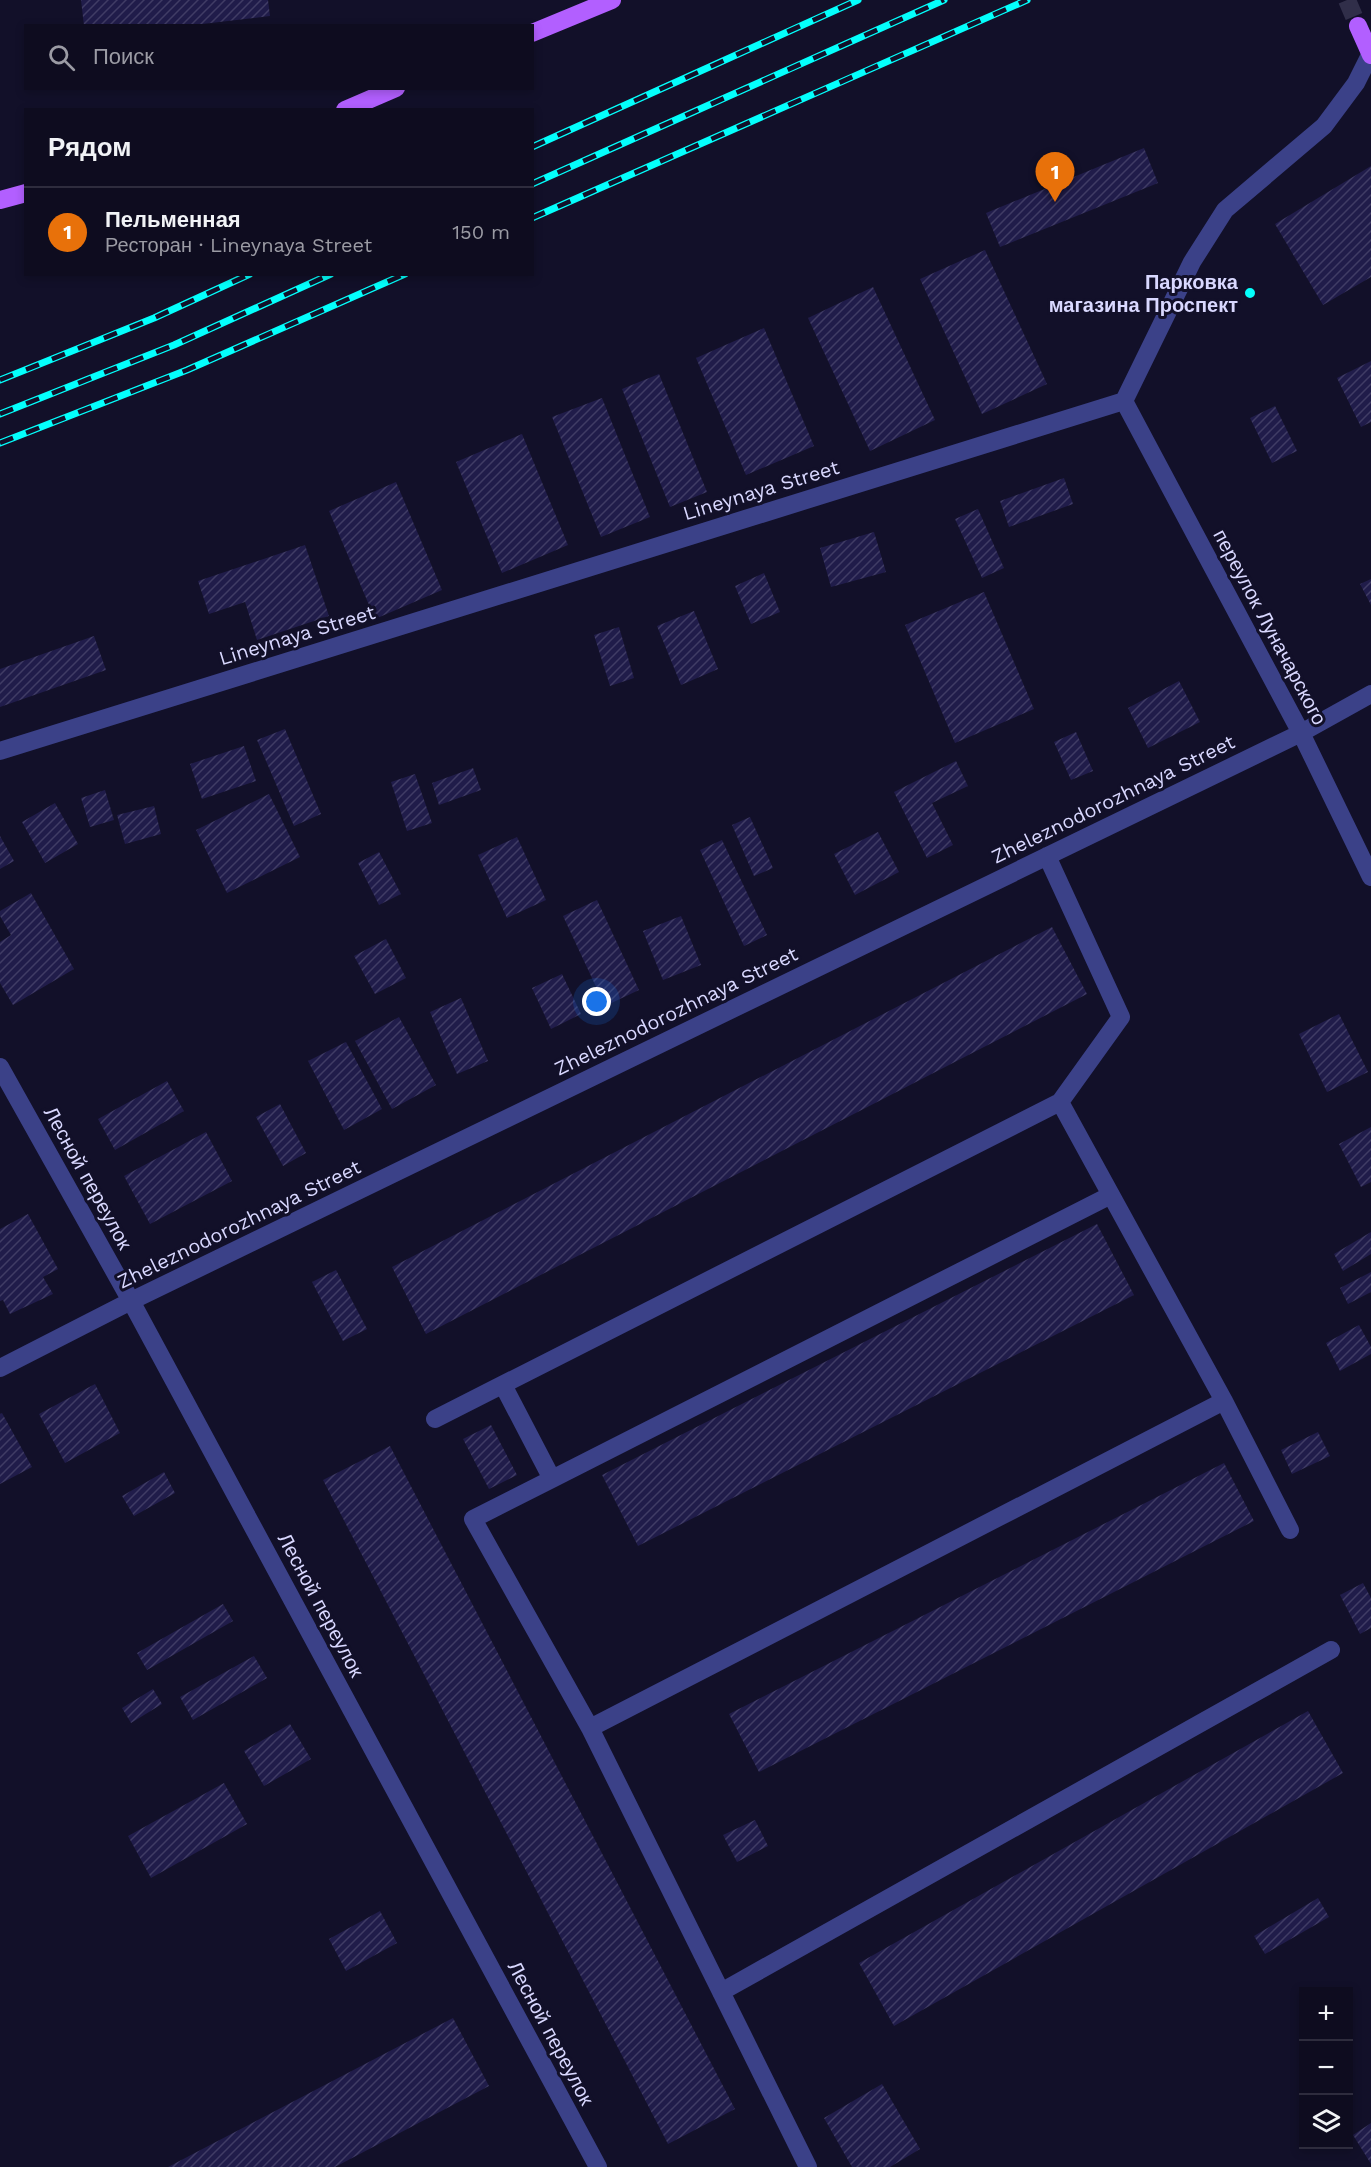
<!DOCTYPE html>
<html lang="ru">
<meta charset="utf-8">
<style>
body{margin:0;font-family:"Work Sans",sans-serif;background:#1c1a2c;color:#f1f3f6}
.controls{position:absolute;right:18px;bottom:18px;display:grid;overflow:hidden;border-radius:0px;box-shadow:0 3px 9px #0003}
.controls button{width:54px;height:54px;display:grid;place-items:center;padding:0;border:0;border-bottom:2px solid #2e2c3d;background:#0e0c1f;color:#f1f3f6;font:30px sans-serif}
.you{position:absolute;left:597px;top:1002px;width:21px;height:21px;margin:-15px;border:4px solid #fff;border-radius:50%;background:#1a73e8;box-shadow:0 0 0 9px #1a73e833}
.badge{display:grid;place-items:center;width:39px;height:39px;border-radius:50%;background:#7c3aed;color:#fff;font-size:20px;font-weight:700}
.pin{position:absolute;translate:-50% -50px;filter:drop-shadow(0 2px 3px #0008)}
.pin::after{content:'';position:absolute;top:32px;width:21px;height:18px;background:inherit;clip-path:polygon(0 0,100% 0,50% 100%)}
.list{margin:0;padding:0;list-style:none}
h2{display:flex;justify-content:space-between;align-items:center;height:78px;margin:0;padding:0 24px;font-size:26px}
h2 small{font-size:20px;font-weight:400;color:#9b9ba4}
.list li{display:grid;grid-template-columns:39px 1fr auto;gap:18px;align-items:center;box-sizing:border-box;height:90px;padding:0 24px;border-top:2px solid #2e2c3d}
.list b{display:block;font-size:22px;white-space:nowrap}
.list p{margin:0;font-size:20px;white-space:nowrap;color:#9b9ba4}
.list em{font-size:20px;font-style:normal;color:#9b9ba4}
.icon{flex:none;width:33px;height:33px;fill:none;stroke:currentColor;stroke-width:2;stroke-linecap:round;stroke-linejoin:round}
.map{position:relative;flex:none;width:1371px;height:2167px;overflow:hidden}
.search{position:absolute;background:#0e0c1f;box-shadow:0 3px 9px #0003;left:24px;top:24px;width:510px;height:66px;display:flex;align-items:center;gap:15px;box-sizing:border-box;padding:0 21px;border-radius:0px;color:#9b9ba4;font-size:22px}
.panel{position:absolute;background:#0e0c1f;box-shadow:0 3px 9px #0003;left:24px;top:108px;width:510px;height:168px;border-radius:0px}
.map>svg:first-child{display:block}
.building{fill:url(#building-hatch)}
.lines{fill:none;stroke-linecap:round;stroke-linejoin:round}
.major-tunnel{stroke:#302e49;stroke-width:18;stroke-dasharray:18 9;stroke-linecap:butt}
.minor{stroke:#3b4188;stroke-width:18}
.major{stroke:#b25fff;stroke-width:18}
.rail-casing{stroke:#04fffc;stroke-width:7}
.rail{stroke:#121029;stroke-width:4.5;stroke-dasharray:14;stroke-linecap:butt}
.poi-dot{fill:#04fffc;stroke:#121029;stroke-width:2}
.labels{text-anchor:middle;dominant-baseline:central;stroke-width:6;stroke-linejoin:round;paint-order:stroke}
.poi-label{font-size:20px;font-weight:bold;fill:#d9d8ff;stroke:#121029;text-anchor:end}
.street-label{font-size:20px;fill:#d9d8ff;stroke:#121029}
</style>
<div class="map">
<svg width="1371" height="2167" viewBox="0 0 1371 2167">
<defs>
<pattern id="building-hatch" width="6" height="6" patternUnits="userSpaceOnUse" patternTransform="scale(1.5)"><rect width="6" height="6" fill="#201c4a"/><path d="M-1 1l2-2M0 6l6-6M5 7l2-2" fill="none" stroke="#403c65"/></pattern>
</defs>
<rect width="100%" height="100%" fill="#121029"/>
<path class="building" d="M81 0H268L270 16 185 26H84Z
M1144 148 1158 183 1000 247 986 213Z
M1371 166V277L1323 305 1275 224Z
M985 250 1047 384 982 414 920 279Z
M873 287 935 420 870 451 808 318Z
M764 328 814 446 746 475 696 358Z
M1371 361V422L1361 427 1337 378Z
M659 374 707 492 670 507 622 389Z
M602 398 650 517 601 537 552 417Z
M1275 406 1297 451 1272 463 1250 418Z
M522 434 568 545 502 573 456 462Z
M1064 478 1073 504 1009 527 1000 501Z
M396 482 442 590 375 619 329 511Z
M978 509 1004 568 982 578 955 519Z
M874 532 886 572 831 587 820 548Z
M305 545 329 616 257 640 245 602 209 614 198 581Z
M764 573 780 612 751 624 735 586Z
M1371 579V605L1360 584Z
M984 592 1034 709 955 743 905 625Z
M694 611 718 669 681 685 657 626Z
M619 627 634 678 610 686 594 635Z
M94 636 106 670 0 707V669Z
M1179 681 1200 722 1148 748 1128 708Z
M285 729 321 814 294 826 257 740Z
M1076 732 1093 771 1071 780 1054 742Z
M244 746 256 781 202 799 190 764Z
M956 761 968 786 932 803 953 845 927 858 894 792Z
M473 768 481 790 439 805 432 783Z
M415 774 432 823 407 831 391 782Z
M105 790 114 820 90 827 81 798Z
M269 794 300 857 227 893 196 830Z
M55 803 78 844 45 863 22 822Z
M154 806 161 834 125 844 117 815Z
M750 817 773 868 754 876 732 825Z
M878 832 899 872 855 895 834 854Z
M0 836 14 861 0 869Z
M517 837 546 900 507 918 478 855Z
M722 840 767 935 744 946 700 850Z
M379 852 401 894 379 905 358 863Z
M31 893 74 969 13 1005 0 983V942L11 935 0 916V911Z
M597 900 639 990 605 1006 563 916Z
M681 916 701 965 663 980 643 931Z
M1052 927 1087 994 426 1334 392 1267Z
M386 939 406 978 375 994 354 956Z
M562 974 581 1014 551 1029 532 988Z
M461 998 488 1061 457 1074 430 1012Z
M1339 1014 1368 1072 1327 1092 1299 1034Z
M399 1017 436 1085 392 1109 355 1041Z
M346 1042 382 1109 344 1130 308 1061Z
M167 1081 184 1111 115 1150 98 1119Z
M280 1104 306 1153 283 1166 256 1117Z
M1371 1127V1182L1361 1187 1339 1144Z
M206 1132 232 1181 150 1224 124 1176Z
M28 1214 58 1269 43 1277 53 1294 10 1314 3 1300 0 1301V1229Z
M1097 1224 1134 1295 638 1546 602 1475Z
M1371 1232V1254L1343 1271 1334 1254Z
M336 1270 367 1329 343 1341 312 1282Z
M1371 1272V1292L1348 1304 1340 1288Z
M1359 1325 1371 1347V1354L1340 1371 1326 1343Z
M95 1384 120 1433 65 1463 39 1414Z
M2 1413 32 1467 0 1484V1414Z
M491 1425 517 1475 489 1489 463 1439Z
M1318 1432 1330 1456 1292 1474 1281 1450Z
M390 1446 735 2109 668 2144 323 1480Z
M1224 1463 1254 1521 759 1772 729 1714Z
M164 1472 175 1493 134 1516 122 1496Z
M1363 1583 1371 1598V1628L1360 1634 1340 1595Z
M223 1604 233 1621 147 1670 137 1653Z
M254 1656 267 1678 193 1720 180 1697Z
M153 1689 162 1704 131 1723 122 1708Z
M1308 1711 1343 1773 894 2026 859 1963Z
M290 1724 311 1759 264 1786 244 1751Z
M224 1783 247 1824 151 1878 128 1836Z
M755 1820 768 1846 737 1862 723 1835Z
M1318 1898 1329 1917 1265 1954 1254 1936Z
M380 1911 397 1943 346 1971 329 1939Z
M453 2018 489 2086 335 2167H168Z
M882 2084 920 2149 890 2167H852L824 2118Z
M1371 2123V2164L1353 2135Z"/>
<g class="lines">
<path class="major-tunnel" d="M1347 0 1358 26"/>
<path class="minor" d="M1124 401 1301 733 1371 877
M0 751 1124 401 1192 262 1225 210 1324 126 1356 83 1370 55
M1047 856 1121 1017 1060 1102 1224 1401 1290 1530
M0 1067 131 1301 598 2167
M0 1368 131 1301 1301 733 1371 694
M503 1385 552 1479 473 1519 590 1728 808 2167
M435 1419 1060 1102
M552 1479 1111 1195
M590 1728 1224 1401
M721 1992 1331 1650"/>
<path class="major" d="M1358 26 1371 55
M532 33 612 0
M345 110 396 88
M0 200 26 193"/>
<defs>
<path id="rail" d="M532 147 858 0
M532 184 944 0
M532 218 1027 0
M0 380 154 318 250 274
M0 414 174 345 331 274
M0 443 187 370 405 274"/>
</defs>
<use href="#rail" class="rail-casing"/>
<use href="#rail" class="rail"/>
</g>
<circle class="poi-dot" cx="1250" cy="293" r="6"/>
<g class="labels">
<g class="poi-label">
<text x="1238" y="282">Парковка<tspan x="1238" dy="23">магазина Проспект</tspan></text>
</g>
<g class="street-label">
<text transform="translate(761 490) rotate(-17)">Lineynaya Street</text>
<text transform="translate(1270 627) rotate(62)">переулок Луначарского</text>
<text transform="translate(297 635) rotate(-17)">Lineynaya Street</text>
<text transform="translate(1113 799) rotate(-26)">Zheleznodorozhnaya Street</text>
<text transform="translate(676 1011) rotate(-26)">Zheleznodorozhnaya Street</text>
<text transform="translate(88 1178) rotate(61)">Лесной переулок</text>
<text transform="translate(239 1224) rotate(-26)">Zheleznodorozhnaya Street</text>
<text transform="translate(321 1605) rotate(62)">Лесной переулок</text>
<text transform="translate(551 2033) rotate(62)">Лесной переулок</text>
</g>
</g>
</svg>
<div class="controls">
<button>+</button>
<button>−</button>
<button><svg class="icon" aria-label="layers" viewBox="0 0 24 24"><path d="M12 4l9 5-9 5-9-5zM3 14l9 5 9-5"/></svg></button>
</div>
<div class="you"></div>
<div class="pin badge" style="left:1055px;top:202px;background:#e8710a">1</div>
<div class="search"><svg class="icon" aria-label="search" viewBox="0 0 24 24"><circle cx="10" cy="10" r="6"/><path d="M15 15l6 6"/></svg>Поиск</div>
<section class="panel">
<h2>Рядом<small></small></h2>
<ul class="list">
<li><span class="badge" style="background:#e8710a">1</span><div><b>Пельменная</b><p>Ресторан · Lineynaya Street</p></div><em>150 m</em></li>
</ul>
</section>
</div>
